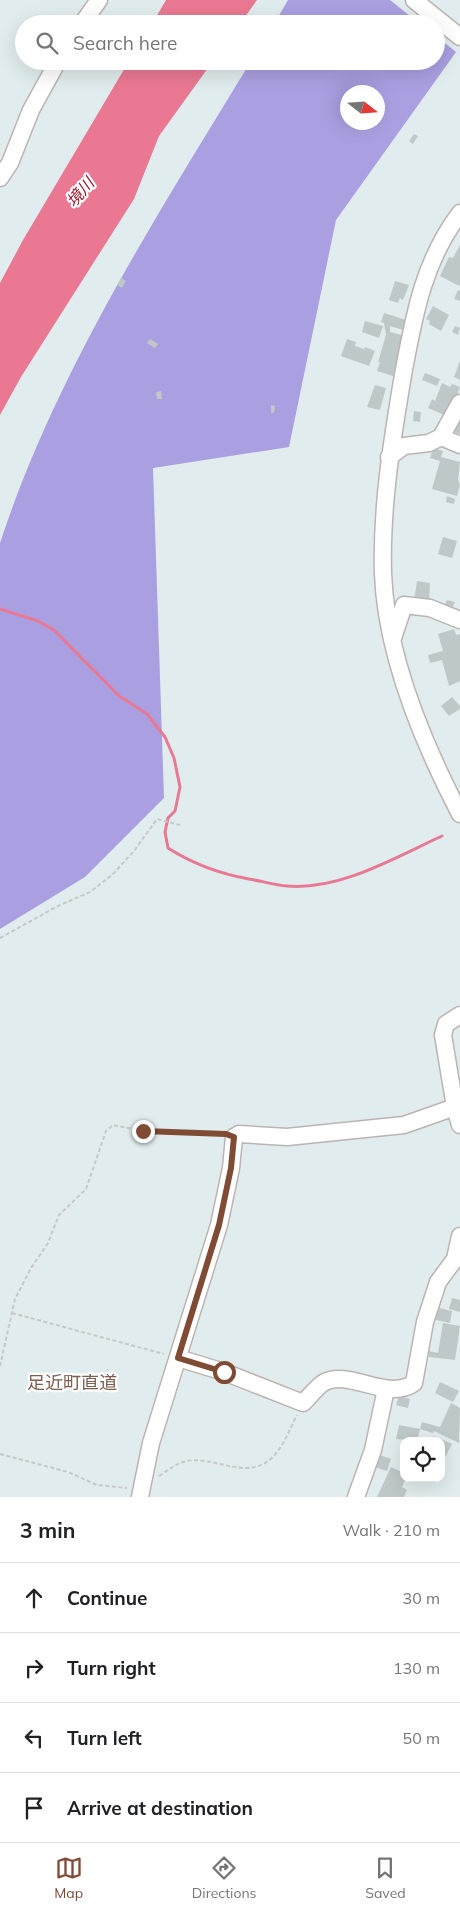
<!DOCTYPE html>
<meta charset="utf-8">
<style>
body{margin:0;font-family:Mulish,"Noto Sans JP",sans-serif;background:#f2f2f2;color:#202124}
.controls{position:absolute;right:15px;bottom:15px;display:grid;overflow:hidden;border-radius:10px;box-shadow:0 5px 20px #0002}
.controls button{width:45px;height:45px;display:grid;place-items:center;padding:0;border:0;border-bottom:1px solid #e0e0e0;background:#fff;color:#202124;font:25px sans-serif}
.compass{position:absolute;left:340px;top:85px;width:45px;height:45px;border-radius:50%;background:#fff;box-shadow:0 5px 20px #0002;rotate:107deg}
.stop{position:absolute;width:15px;height:15px;margin:-11px;border:4px solid #7f4b34;border-radius:50%;background:#fff}
.stop.end{background:#7f4b34;border-color:#fff;box-shadow:0 1px 5px #0008}
.list{margin:0;padding:0;list-style:none}
h2{display:flex;justify-content:space-between;align-items:center;height:65px;margin:0;padding:0 20px;font-size:21px}
h2 small{font-size:16px;font-weight:400;color:#757577}
.list li{display:grid;grid-template-columns:32px 1fr auto;gap:15px;align-items:center;box-sizing:border-box;height:70px;padding:0 20px;border-top:1px solid #e0e0e0}
.list b{display:block;font-size:19px;white-space:nowrap}
.list em{font-size:16px;font-style:normal;color:#757577}
.icon{flex:none;width:28px;height:28px;fill:none;stroke:currentColor;stroke-width:2;stroke-linecap:round;stroke-linejoin:round}
.map{position:relative;flex:none;width:460px;height:1497px;overflow:hidden}
.search{position:absolute;background:#fff;box-shadow:0 5px 20px #0002;left:15px;right:15px;top:15px;height:55px;display:flex;align-items:center;gap:12px;box-sizing:border-box;padding:0 18px;border-radius:28px;color:#757577;font-size:19px}
.sheet{height:345px;background:#fff}
nav{display:flex;justify-content:space-around;align-items:center;box-sizing:border-box;height:70px;border-top:1px solid #e0e0e0;background:#fff;font-size:14px;color:#757577}
nav a{display:grid;justify-items:center;gap:2px}
nav .on{color:#7f4b34}
.map>svg:first-child{display:block}
.green{fill:#aa9fe1;fill-rule:evenodd}
.water{fill:#ea7893}
.lines{fill:none;stroke-linecap:round;stroke-linejoin:round}
.stream{stroke:#ea7893;stroke-width:3}
.building{fill:#bfc8c9}
.minor-casing{stroke:#bcb4b0;stroke-width:19}
.path{stroke:#c8c8c8;stroke-width:2;stroke-dasharray:4 2.5;stroke-linecap:butt}
.minor{stroke:#fff;stroke-width:16}
.route{stroke:#7f4b34;stroke-width:6}
.labels{text-anchor:middle;dominant-baseline:central;stroke-width:4.5;stroke-linejoin:round;paint-order:stroke}
.water-label{font-size:16px;font-style:italic;fill:#9a1328;stroke:#fff}
.quarter-label{font-size:18px;fill:#7c5d4e;stroke:#fff}
</style>
<div class="map">
<svg width="460" height="1497" viewBox="0 0 460 1497">
<rect width="100%" height="100%" fill="#e0eced"/>
<path class="green" d="M288 0H390L420 24H274Z
M436 36 456 52 336 220 289 447 153 468 164 798 85 877 0 929V543C57 370 157 216 251 61H436ZM348 92H378V122H348Z"/>
<path class="water" d="M166 0H257L240 24H152Z
M129 61H213L159 136 134 199 21 377 0 415V283L23 240Z"/>
<g class="lines">
<path class="stream" d="M0 609 38 621 54 630 119 696 147 714 165 737 174 758 180 787 175 811 168 818 165 832 168 848C193 864 221 874 249 879 262 881 274 885 287 886 339 891 396 857 442 836"/>
</g>
<path class="building" d="M414 134 418 136 413 144 409 141Z
M460 245V284L459 286 440 276 449 257 453 258Z
M121 278 126 281 122 288 117 285Z
M395 281 409 285 403 300 400 298 398 303 389 300Z
M458 290 460 291V301L454 299Z
M433 306 449 315 441 331 429 324 430 321 426 319Z
M384 313 406 320 403 330 390 326V332L402 335 401 338 404 339 396 377 377 371 380 362H378L386 335 384 323 381 322Z
M365 321 383 326 379 338 362 332Z
M455 326 460 328 458 335 452 332Z
M150 339 158 344 155 348 147 343Z
M347 339 356 342 355 346 364 349 361 357 365 347 375 351 369 366 341 356Z
M460 361V380L454 377Z
M425 373 440 379 437 386 422 380Z
M442 383 450 387 452 384 460 387 449 417 428 408 432 399 435 401Z
M375 385 386 388 380 410 367 407Z
M161 391 162 399H157L156 392Z
M271 405 275 406 274 413H271Z
M414 411 421 412 420 422 413 421Z
M456 419 460 420V434L451 431Z
M433 448 443 451 441 457 460 462 458 480 460 485 457 496 432 489 440 461 430 458Z
M447 496 455 499 454 504 446 502Z
M443 537 457 541 452 558 438 554Z
M417 581 430 583 429 603 414 601Z
M447 600 455 602 452 609 444 606Z
M454 629 456 635 460 634V681L449 686 442 660 430 663 428 655 443 651 438 634Z
M452 697 460 706V709L449 716 441 706Z
M452 1298 460 1300V1312L449 1309Z
M435 1307 452 1311 450 1323 432 1319Z
M443 1323 460 1326 455 1360 429 1357V1351L438 1353Z
M440 1382 459 1391 453 1402 435 1393Z
M399 1396 410 1399 408 1408 396 1405Z
M451 1403 460 1408 459 1443 434 1431 433 1433 420 1429 422 1422 440 1427Z
M399 1425 420 1429 417 1441 396 1439Z
M434 1436 452 1444 441 1465V1441H432Z
M374 1453 391 1459 387 1471 371 1466Z
M391 1467 404 1473V1478H406L402 1487 407 1490 404 1497H377Z"/>
<g class="lines">
<defs>
<path id="minor" d="M414 0 460 37
M82 24 99 0
M0 178 10 163 31 110 58 61
M460 213C423 262 414 316 403 375 392 440 381 507 383 574 386 654 423 743 460 814
M441 437 460 445
M389 457 404 446 429 443 441 437 460 403
M393 638 404 605 430 608 460 620
M460 1015 446 1024 443 1035 455 1107 460 1125
M178 1358 224 1372 303 1403C309 1397 316 1388 323 1383 348 1368 388 1402 414 1383L425 1322 438 1282 455 1259 460 1236
M140 1497 151 1443 219 1225 231 1168 234 1137 239 1134 287 1137 404 1125 455 1107
M356 1497 373 1450 386 1389"/>
</defs>
<use href="#minor" class="minor-casing"/>
<path class="path" d="M0 938 58 906 90 892 112 875 134 851 157 819 180 825
M12 1313 164 1354
M0 1366 15 1299 31 1268 48 1243 59 1215 86 1189 106 1131 113 1125 143 1131 222 1134
M0 1454 68 1472 97 1485 127 1488
M159 1476C168 1470 176 1464 186 1461 214 1456 244 1479 268 1461 282 1451 289 1430 297 1415"/>
<use href="#minor" class="minor"/>
</g>
<g class="lines">
<path class="route" d="M143 1131 226 1134 234 1137 231 1168 219 1225 178 1358 224 1372"/>
</g>
<g class="labels">
<g class="water-label">
<text transform="translate(80 192) rotate(-49)">境川</text>
</g>
<g class="quarter-label">
<text x="72" y="1382">足近町直道</text>
</g>
</g>
</svg>
<div class="controls">
<button><svg class="icon" aria-label="locate" viewBox="0 0 24 24"><circle cx="12" cy="12" r="6"/><path d="M12 2v4M12 18v4M2 12h4M18 12h4"/></svg></button>
</div>
<svg class="compass" viewBox="-18 -18 36 36"><path d="M0-13l5 13h-10z" fill="#e53935"/><path d="M0 13l5-13h-10z" fill="#757577"/></svg>
<div class="stop" style="left:224px;top:1372px"></div>
<div class="stop end" style="left:143px;top:1131px"></div>
<div class="search"><svg class="icon" aria-label="search" viewBox="0 0 24 24"><circle cx="10" cy="10" r="6"/><path d="M15 15l6 6"/></svg>Search here</div>
</div>
<section class="sheet">
<h2>3 min<small>Walk · 210 m</small></h2>
<ul class="list">
<li><svg class="icon" aria-label="ahead" viewBox="0 0 24 24"><path d="M12 20V5M6 11l6-6 6 6"/></svg><div><b>Continue</b></div><em>30 m</em></li>
<li><svg class="icon" aria-label="right" viewBox="0 0 24 24"><path d="M7 20v-9h11M14 6l5 5-5 5"/></svg><div><b>Turn right</b></div><em>130 m</em></li>
<li><svg class="icon" aria-label="left" viewBox="0 0 24 24"><path d="M17 20v-9H6M10 6l-5 5 5 5"/></svg><div><b>Turn left</b></div><em>50 m</em></li>
<li><svg class="icon" aria-label="arrive" viewBox="0 0 24 24"><path d="M6 21V4h12l-3 4 3 4H6"/></svg><div><b>Arrive at destination</b></div></li>
</ul>
</section>
<nav>
<a class="on"><svg class="icon" aria-label="map" viewBox="0 0 24 24"><path d="M3 6l6-2 6 2 6-2v14l-6 2-6-2-6 2zM9 4v14M15 6v14"/></svg>Map</a>
<a><svg class="icon" aria-label="directions" viewBox="0 0 24 24"><path d="M12 3l9 9-9 9-9-9zM9 14v-3h6M13 9l2 2-2 2"/></svg>Directions</a>
<a><svg class="icon" aria-label="saved" viewBox="0 0 24 24"><path d="M7 4h10v16l-5-4-5 4z"/></svg>Saved</a>
</nav>
